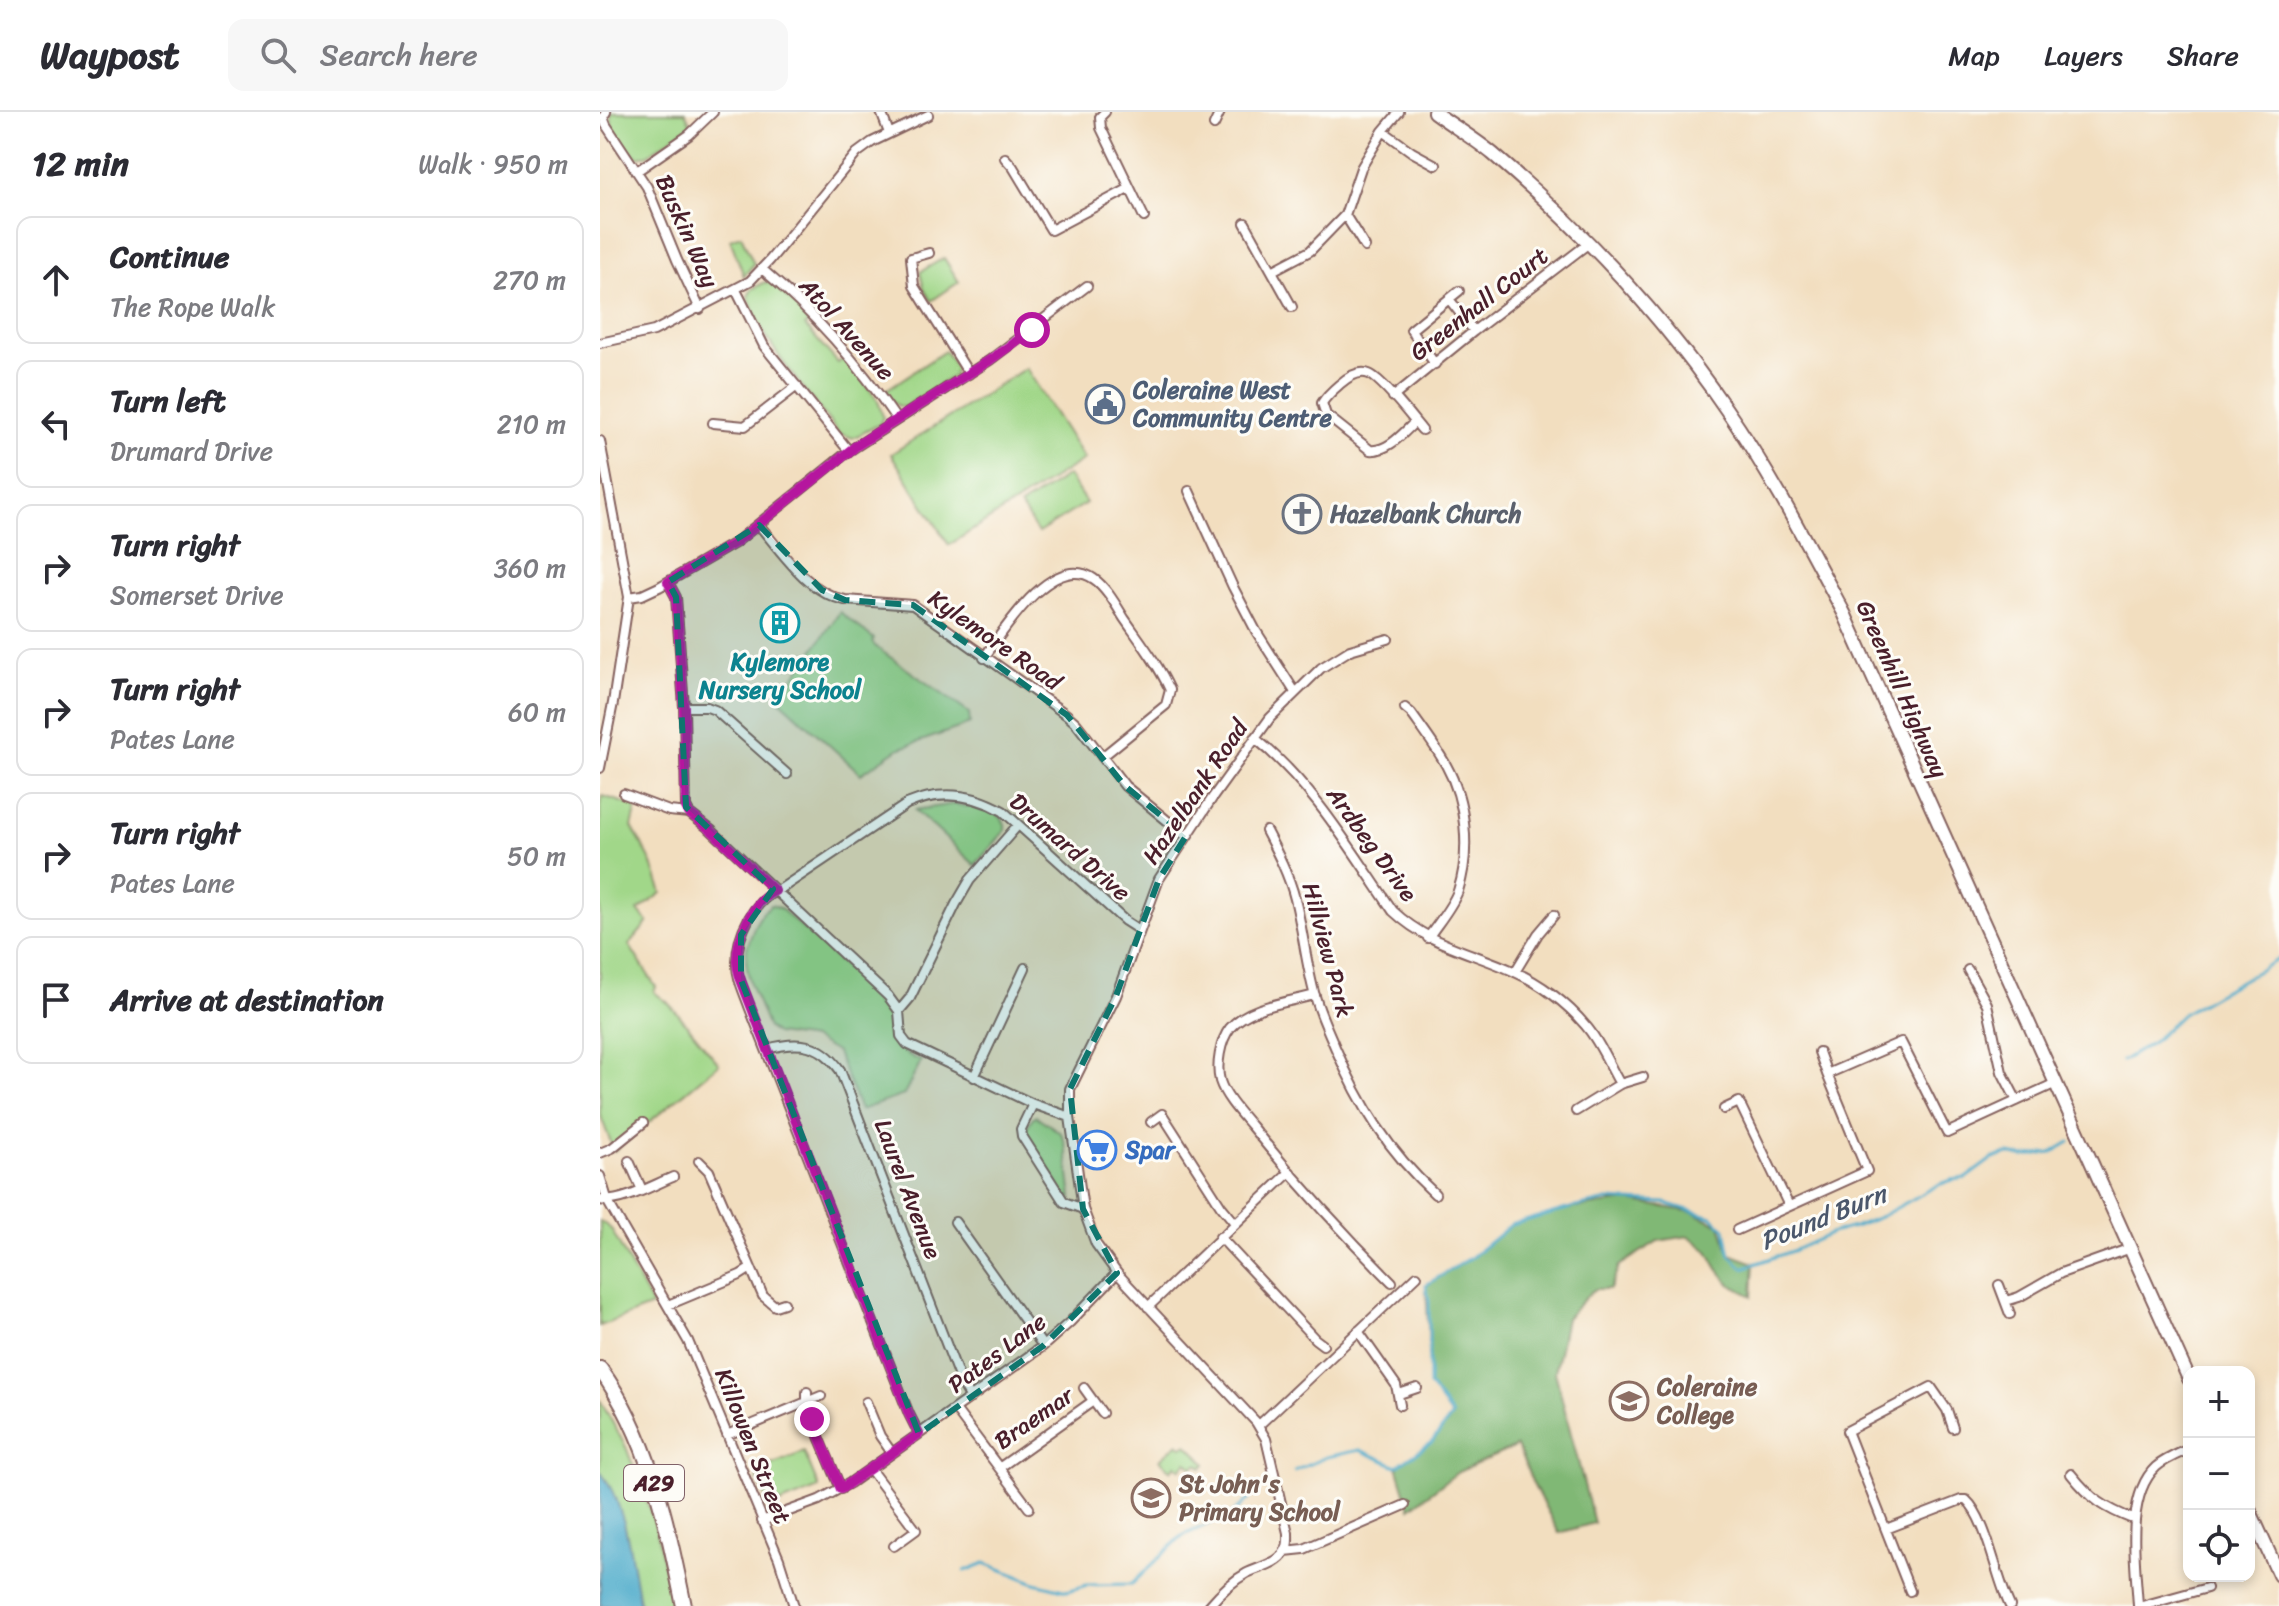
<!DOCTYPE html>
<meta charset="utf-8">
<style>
body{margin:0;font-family:Sriracha,sans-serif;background:#f7f7f7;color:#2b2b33}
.controls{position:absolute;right:24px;bottom:24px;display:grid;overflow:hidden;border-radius:16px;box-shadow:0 4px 12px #0003}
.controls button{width:72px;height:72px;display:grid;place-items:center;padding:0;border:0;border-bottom:2px solid #e1e1e2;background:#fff;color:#2b2b33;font:40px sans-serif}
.stop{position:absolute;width:24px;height:24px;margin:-18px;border:6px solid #b5179e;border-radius:50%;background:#fff}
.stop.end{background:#b5179e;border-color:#fff;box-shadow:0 2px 8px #0008}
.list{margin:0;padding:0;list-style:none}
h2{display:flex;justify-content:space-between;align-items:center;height:104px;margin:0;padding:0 32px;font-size:34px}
h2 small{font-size:26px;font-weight:400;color:#7c7c81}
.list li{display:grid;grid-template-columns:52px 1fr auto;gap:24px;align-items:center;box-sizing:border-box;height:128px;margin:0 16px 16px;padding:0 16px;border:2px solid #e1e1e2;border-radius:16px}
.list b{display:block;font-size:30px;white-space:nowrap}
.list p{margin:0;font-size:26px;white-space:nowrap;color:#7c7c81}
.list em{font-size:26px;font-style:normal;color:#7c7c81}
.icon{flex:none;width:44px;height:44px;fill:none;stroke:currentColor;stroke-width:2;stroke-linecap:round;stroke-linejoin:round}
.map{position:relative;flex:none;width:1679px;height:1494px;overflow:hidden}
header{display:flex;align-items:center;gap:48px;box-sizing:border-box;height:112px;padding:0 40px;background:#fff;border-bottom:2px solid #e1e1e2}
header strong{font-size:38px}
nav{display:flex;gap:44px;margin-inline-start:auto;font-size:28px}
.search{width:560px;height:72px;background:#f7f7f7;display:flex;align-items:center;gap:20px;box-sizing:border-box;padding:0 28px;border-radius:16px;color:#7c7c81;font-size:30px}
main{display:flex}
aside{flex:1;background:#fff}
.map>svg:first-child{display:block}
.green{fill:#a1d789;stroke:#767b5a;stroke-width:2}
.forest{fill:#80b875;stroke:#656c50;stroke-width:2}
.water{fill:#4caaca;stroke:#4b647a;stroke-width:2}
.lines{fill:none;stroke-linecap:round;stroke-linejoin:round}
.stream{stroke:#4caaca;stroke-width:3}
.street-casing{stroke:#85625f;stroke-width:12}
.secondary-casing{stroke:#85625f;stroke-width:16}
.primary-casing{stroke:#85625f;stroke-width:18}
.street{stroke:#fff;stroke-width:8}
.secondary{stroke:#fff;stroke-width:12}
.primary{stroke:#fff;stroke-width:14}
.route{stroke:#b5179e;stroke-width:10}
.marked{fill:#0f766e;fill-opacity:0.2;stroke:#0f766e;stroke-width:6;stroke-dasharray:16 10;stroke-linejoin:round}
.labels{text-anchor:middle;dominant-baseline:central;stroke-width:6;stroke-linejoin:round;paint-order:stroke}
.shield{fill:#fdfcf7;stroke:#806168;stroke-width:2}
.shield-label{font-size:22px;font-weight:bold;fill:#4a1f2b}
.street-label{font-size:24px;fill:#4a1f2b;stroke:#fdfcf7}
.service-label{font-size:24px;font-weight:bold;fill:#4e5e75;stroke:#fdfcf7;text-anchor:start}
.worship-label{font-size:24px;font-weight:bold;fill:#5b616d;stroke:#fdfcf7;text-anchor:start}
.culture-label{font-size:24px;font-weight:bold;fill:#0d838f;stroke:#fdfcf7}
.shop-label{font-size:24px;font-weight:bold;fill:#366cbe;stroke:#fdfcf7;text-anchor:start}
.education-label{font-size:24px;font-weight:bold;fill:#785e54;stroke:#fdfcf7;text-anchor:start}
.water-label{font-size:26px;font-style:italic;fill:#4b576b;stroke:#fdfcf7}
</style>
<header>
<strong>Waypost</strong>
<div class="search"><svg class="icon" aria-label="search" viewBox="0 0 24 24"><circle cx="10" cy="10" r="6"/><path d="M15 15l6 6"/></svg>Search here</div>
<nav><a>Map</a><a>Layers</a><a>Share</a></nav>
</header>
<main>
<aside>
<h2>12 min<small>Walk · 950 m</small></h2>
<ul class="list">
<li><svg class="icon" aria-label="ahead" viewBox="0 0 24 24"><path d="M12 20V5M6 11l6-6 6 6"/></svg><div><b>Continue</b><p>The Rope Walk</p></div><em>270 m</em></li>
<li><svg class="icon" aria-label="left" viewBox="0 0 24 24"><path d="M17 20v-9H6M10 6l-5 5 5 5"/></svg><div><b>Turn left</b><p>Drumard Drive</p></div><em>210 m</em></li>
<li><svg class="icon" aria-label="right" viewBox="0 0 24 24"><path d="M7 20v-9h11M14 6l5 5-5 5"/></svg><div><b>Turn right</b><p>Somerset Drive</p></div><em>360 m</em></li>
<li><svg class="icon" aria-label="right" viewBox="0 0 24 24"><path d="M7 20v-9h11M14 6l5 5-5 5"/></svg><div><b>Turn right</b><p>Pates Lane</p></div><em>60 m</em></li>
<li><svg class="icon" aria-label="right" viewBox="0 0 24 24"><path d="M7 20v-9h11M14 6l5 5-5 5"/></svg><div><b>Turn right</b><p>Pates Lane</p></div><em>50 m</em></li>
<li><svg class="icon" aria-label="arrive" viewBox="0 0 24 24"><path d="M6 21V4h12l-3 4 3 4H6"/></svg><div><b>Arrive at destination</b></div></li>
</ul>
</aside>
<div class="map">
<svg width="1679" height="1494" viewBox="0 0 1679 1494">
<rect width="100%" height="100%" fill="#fdfcf7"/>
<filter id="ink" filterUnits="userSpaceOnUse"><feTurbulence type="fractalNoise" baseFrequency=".0125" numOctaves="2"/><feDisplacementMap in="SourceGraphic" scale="16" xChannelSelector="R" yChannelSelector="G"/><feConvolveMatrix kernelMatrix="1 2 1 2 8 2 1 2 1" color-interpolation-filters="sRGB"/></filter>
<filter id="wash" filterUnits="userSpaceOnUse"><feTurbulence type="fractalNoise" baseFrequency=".006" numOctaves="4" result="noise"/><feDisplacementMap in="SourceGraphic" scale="32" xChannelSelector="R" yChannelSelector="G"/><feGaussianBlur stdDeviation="1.8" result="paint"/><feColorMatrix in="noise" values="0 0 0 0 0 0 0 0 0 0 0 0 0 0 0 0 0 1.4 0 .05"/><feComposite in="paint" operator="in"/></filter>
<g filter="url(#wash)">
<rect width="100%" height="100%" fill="#f2debf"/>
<path class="green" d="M12 0H85L91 13 47 43 37 45C26 35 7 16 12 0Z
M141 123 154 152 144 164 130 127Z
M344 146 359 170 331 189 324 177 320 160Z
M165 170 174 172 211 207 205 214 238 251 246 245 278 289 283 305 280 312 253 326 238 321C206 278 164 235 148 184L152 177Z
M345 239 356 256 353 264 304 295C294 295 291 286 286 278Z
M426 256 484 347 349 433 291 342Z
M468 363 486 391 438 421 420 394Z
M240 500 274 527 272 530 276 535 369 601 370 612 298 637 261 662 179 587Z
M3 684 37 695 32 715 51 749 62 781 38 799 48 810 29 833 56 875 54 880 67 890 80 904 119 952 14 1039 0 1002V695Z
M354 692 370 695 378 692 400 704 405 712V719L375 753 315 698Z
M171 793 180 796 286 892C297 922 281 932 321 949L304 983 260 998 237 941 213 927 176 922 168 916 150 871 146 849 147 836 155 813 163 800Z
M436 1004 461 1021 465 1031 472 1086 466 1085 428 1024 426 1017 433 1005Z
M0 1109 11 1117 52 1194 0 1214Z
M0 1288 26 1335 54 1409 73 1494H35L0 1403Z
M578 1331 582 1335 587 1332 606 1352 602 1356 598 1352 593 1356 587 1350 580 1357 576 1353 571 1358 560 1347Z
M204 1340 219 1376 177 1393 168 1390 157 1367V1365L163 1367 159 1358 168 1352 171 1353Z"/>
<path class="forest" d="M1027 1089 1093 1100 1120 1113 1130 1142 1154 1151 1152 1184 1131 1173 1118 1157 1108 1139 1089 1124 1058 1129 1019 1154 1010 1177H994L966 1206 955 1260 994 1411 959 1421 934 1374 917 1334 858 1360 810 1396 797 1354 832 1330 852 1305 829 1273V1231L826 1173 872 1145 911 1113 967 1097Z"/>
<path class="water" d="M0 1359C28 1395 31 1450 40 1494H0Z"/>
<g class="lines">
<path class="stream" d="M1522 949 1553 930 1582 902 1679 847
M694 1359 726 1345 760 1338 797 1354 832 1330 852 1304 829 1273V1189L826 1173 872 1145 911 1113 967 1097 1008 1088 1065 1091 1112 1105 1125 1117 1130 1143 1143 1156 1195 1138 1235 1120 1254 1115 1282 1104 1338 1073 1352 1068 1366 1066 1393 1046 1409 1042 1424 1045 1451 1041 1470 1030
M365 1459 385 1451 435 1471 467 1479 487 1473 532 1472 582 1424 633 1401 653 1383"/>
</g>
</g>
<g filter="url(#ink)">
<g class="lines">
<defs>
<path id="street" d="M6 0 3 5 6 13 47 75 77 148 100 197
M281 0 289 21
M505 0 500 5 501 16 544 105
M614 13 620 0
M783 19 812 40 836 53
M405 46 413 55 451 118 530 76
M37 59 89 23 113 0
M745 103 765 135
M645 111 692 195
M329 141 311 146 314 174 369 262
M162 157C214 201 259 252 297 308
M672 159 710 139 745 103 761 56 783 19 799 0
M136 178 164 234 249 339
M849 187 859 179
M0 231 54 219 150 169 170 148 257 41 272 30 328 3
M835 252 811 218 849 187 874 219
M793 285 874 219 989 131
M815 310C803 321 788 340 770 338L726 303 722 291C727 283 733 278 740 272 747 266 759 258 769 262 782 267 812 306 822 318
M113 311 145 314 197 274
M0 329 29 485 13 591 0 656
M589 379 633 475 656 519 695 580
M159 413C181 439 208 481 245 488L313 493 467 603 476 611 525 674 586 724
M68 470 76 485 84 595 86 695 89 701 111 718 288 884 299 899
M29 485 42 483 59 475 135 431 249 339 390 248 487 174
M384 546C403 519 453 438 494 467 506 475 516 493 524 506 540 529 558 552 570 578L566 593 502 645
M84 595H107L115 598 187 662
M805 596 811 601C823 618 836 635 846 653 866 689 871 739 858 779 852 795 838 811 828 826
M655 626C714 674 751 738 793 799 829 833 869 839 913 859 940 871 967 891 986 914 1000 930 1009 953 1020 972
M24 682 69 699 89 701
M418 713 370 768 356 792 310 886 299 899 301 924 307 932 433 992 470 1005
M666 719C677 740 689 763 695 787 703 819 706 852 715 884 720 902 728 918 735 935 760 993 788 1039 835 1082
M1368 858 1387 892 1402 960 1417 989
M915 860 938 822 954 803
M715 883C689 890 648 894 630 916 620 929 616 954 620 969 625 985 641 1002 652 1015 695 1068 743 1121 792 1170
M167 937C199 928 221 931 240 958L361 1270 371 1286
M1219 940 1227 962
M374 965 425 856
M433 992 421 1017 422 1024 464 1090 483 1097
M1124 997 1139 990 1189 1094
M976 999 1020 972 1043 965
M551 1010 562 1002 621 1094 635 1111
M0 1041 12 1036 43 1011
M29 1049 42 1078
M99 1049 109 1059 163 1184 175 1194 184 1191
M0 1064 8 1090 88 1229 179 1447 194 1494
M0 1088C20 1092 53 1073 73 1065
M355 1110 443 1234
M1137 1118 1267 1059 1227 962 1301 930 1347 1021 1456 971
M620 1125 715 1227 723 1233
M1399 1173 1410 1202
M1406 1189 1419 1185 1461 1161 1531 1136
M68 1193 140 1163 151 1156
M548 1195 690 1060
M758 1219 796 1273 800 1293
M484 1276 502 1301
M207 1280V1296L241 1377
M799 1282 817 1276
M266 1290 280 1324 292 1341
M355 1297 429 1396
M659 1313 817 1164
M319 1322 309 1302 149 894C144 880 136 864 137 850 137 821 154 787 182 776L307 692C340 678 373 682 403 699L525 809 539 818
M127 1323 221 1284
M399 1356 493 1289
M270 1357 316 1418 294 1434
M1471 1362C1491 1387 1504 1396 1535 1408
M162 1409 219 1388 250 1371 443 1234 470 1210 517 1161
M1286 1417 1361 1388H1366C1387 1407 1396 1466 1410 1494
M685 1439 704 1437 805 1393
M1310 1479 1247 1319 1331 1275 1347 1298 1353 1316
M609 1494C620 1481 632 1469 647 1461 659 1455 678 1452 685 1439 689 1434 688 1427 688 1421L666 1327 656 1310 517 1161 496 1132 483 1097 470 1005V977L516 884 559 767 613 685 670 606 721 556 750 538 788 527
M1538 1494C1536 1455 1524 1385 1556 1355 1565 1347 1578 1342 1589 1337
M1542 1494 1607 1476"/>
<path id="secondary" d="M834 0C853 14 875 27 893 42 980 116 1061 202 1126 297 1171 362 1207 432 1244 501L1589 1267
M1649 1397 1679 1463"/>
<path id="primary" d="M0 1257C50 1326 67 1412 84 1494"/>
</defs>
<use href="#street" class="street-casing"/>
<use href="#secondary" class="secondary-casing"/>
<use href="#primary" class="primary-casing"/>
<use href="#street" class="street"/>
<use href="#secondary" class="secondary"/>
<use href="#primary" class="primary"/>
</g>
</g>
<g class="lines" filter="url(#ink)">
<path class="route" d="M212 1307 241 1377 319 1322 309 1302 141 868C139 862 137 856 137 849 137 826 152 789 175 779L111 718 89 701 86 695 84 595 76 485 68 470 135 431 256 334 390 248 432 218"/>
</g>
<path class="marked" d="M159 413 222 478 245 488 313 493 467 603 525 674 586 724 559 767 516 884 470 977 483 1097 517 1161 443 1234 319 1322 141 868V823L173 777 86 695 76 485 68 470Z"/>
<defs>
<symbol id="civic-ring" viewBox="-11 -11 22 22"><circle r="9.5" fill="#fdfcf7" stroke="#5c6f8a" stroke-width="1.5"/><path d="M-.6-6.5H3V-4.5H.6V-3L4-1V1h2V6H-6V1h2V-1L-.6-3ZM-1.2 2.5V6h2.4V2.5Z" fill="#5c6f8a"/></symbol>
<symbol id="church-ring" viewBox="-11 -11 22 22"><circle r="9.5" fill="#fdfcf7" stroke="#6b7280" stroke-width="1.5"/><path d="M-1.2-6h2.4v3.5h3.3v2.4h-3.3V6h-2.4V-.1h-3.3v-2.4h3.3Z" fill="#6b7280"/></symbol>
<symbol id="building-ring" viewBox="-11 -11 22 22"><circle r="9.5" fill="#fdfcf7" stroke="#0f9aa8" stroke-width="1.5"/><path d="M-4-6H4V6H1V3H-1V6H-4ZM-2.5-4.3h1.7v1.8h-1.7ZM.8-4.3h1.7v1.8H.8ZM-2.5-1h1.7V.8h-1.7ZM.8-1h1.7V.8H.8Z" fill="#0f9aa8"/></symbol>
<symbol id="supermarket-ring" viewBox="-11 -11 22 22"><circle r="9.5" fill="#fdfcf7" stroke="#3f7fe0" stroke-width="1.5"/><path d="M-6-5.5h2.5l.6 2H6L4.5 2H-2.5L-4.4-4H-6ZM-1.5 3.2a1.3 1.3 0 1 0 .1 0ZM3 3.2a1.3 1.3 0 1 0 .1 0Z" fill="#3f7fe0"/></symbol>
<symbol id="school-ring" viewBox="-11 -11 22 22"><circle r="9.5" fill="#fdfcf7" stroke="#8d6e63" stroke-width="1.5"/><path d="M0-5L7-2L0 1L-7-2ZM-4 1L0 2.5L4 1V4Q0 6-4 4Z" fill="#8d6e63"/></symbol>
</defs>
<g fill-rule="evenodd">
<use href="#civic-ring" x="483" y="270" width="44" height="44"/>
<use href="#church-ring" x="680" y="380" width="44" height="44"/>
<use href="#building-ring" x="158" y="489" width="44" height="44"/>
<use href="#supermarket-ring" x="475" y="1016" width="44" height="44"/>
<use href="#school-ring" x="1007" y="1267" width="44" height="44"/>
<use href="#school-ring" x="529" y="1364" width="44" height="44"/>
</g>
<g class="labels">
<rect class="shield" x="24" y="1353" width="60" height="36" rx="6"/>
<g class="shield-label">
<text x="54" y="1371">A29</text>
</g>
<g class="street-label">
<text transform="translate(87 119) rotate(66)">Buskin Way</text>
<text transform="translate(879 192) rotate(-38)">Greenhall Court</text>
<text transform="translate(247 217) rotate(48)">Atol Avenue</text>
<text transform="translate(395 528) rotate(35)">Kylemore Road</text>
<text transform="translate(1302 577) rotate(66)">Greenhill Highway</text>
<text transform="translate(595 680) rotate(-56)">Hazelbank Road</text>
<text transform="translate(772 732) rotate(54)">Ardbeg Drive</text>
<text transform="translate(470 735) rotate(41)">Drumard Drive</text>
<text transform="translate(728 838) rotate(75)">Hillview Park</text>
<text transform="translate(308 1077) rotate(69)">Laurel Avenue</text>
<text transform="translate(397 1241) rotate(-37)">Pates Lane</text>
<text transform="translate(434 1306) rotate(-35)">Braemar</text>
<text transform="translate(153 1334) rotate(68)">Killowen Street</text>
</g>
<g class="service-label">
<text x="533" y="278">Coleraine West<tspan x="533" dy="28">Community Centre</tspan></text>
</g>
<g class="worship-label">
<text x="730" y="402">Hazelbank Church</text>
</g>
<g class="culture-label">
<text x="180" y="550">Kylemore<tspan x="180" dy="28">Nursery School</tspan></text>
</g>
<g class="shop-label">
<text x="525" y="1038">Spar</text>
</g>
<g class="education-label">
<text x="1057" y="1275">Coleraine<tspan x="1057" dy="28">College</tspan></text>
<text x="579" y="1372">St John's<tspan x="579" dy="28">Primary School</tspan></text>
</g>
<g class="water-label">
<text transform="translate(1223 1105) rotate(-22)">Pound Burn</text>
</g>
</g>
</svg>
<div class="controls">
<button>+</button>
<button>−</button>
<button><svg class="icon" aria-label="locate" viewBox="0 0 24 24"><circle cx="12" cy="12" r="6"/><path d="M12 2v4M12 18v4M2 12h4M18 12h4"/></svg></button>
</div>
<div class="stop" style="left:432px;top:218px"></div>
<div class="stop end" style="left:212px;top:1307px"></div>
</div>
</main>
